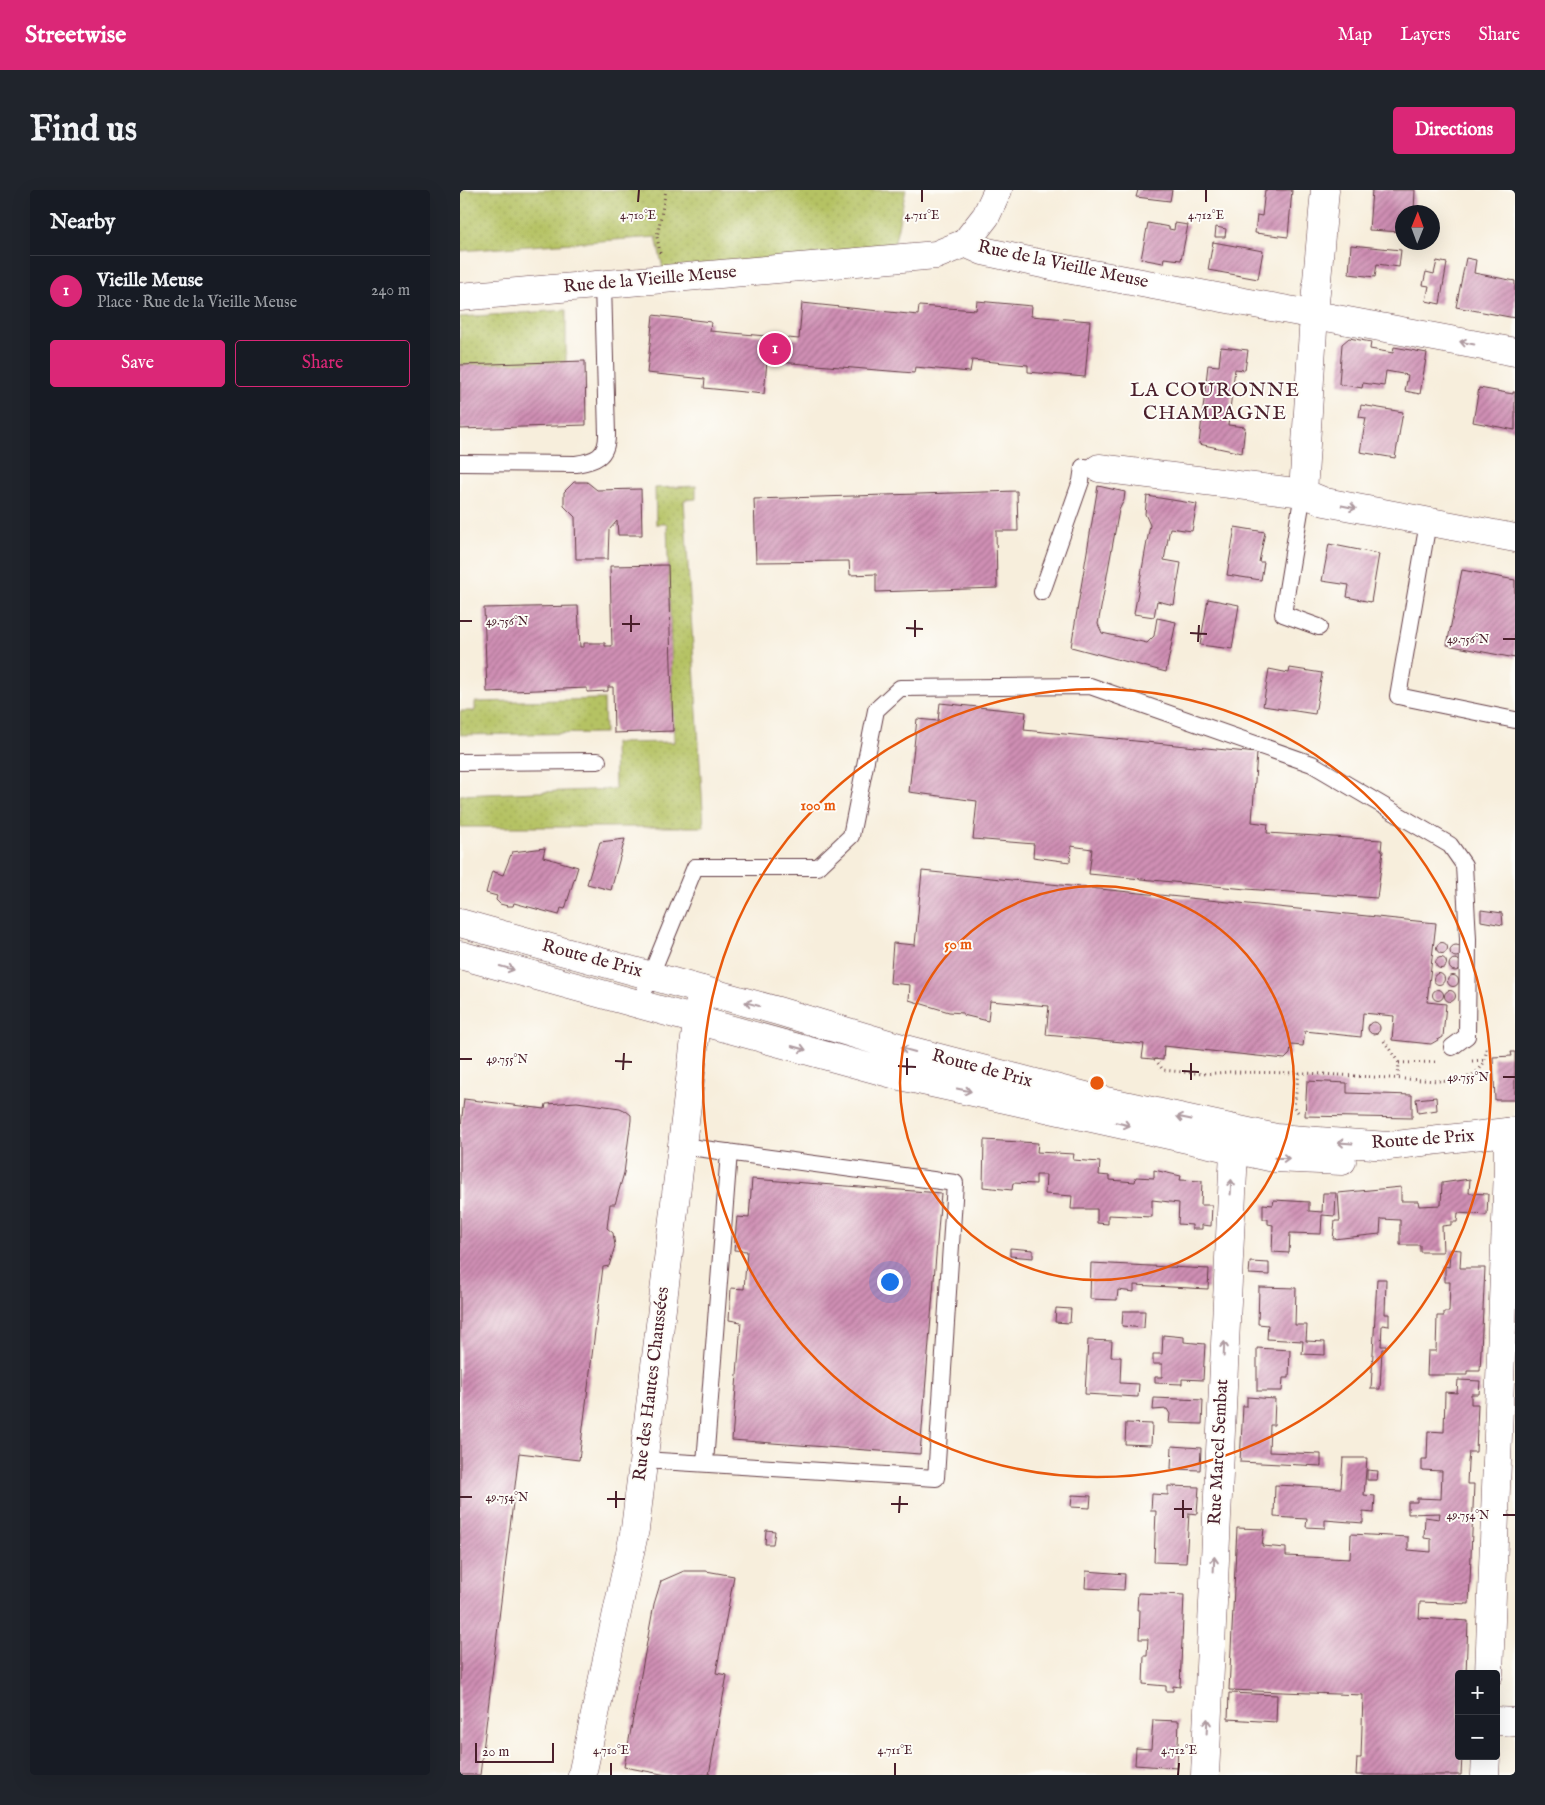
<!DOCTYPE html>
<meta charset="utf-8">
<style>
body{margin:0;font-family:"IM FELL English",serif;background:#20242c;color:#f1f3f6}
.controls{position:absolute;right:15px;bottom:15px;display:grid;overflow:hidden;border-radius:5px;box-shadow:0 5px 20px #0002}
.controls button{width:45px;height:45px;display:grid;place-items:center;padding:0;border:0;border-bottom:1px solid #363941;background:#171b24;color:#f1f3f6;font:25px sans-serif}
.compass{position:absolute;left:935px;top:15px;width:45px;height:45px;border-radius:50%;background:#171b24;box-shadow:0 5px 20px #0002;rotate:1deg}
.scale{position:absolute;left:15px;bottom:12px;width:79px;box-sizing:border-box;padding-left:5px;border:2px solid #4a1f2b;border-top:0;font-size:14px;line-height:18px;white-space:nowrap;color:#4a1f2b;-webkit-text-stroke:4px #fdfcf7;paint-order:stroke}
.you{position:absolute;left:429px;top:1091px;width:18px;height:18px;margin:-12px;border:4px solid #fff;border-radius:50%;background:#1a73e8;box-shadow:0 0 0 8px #1a73e833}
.badge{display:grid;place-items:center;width:32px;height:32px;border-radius:50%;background:#db2777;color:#fff;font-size:16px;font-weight:700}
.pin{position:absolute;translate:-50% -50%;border:2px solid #fff;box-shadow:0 1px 5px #0006}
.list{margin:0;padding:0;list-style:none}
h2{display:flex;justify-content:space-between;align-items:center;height:65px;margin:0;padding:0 20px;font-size:21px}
h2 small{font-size:16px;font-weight:400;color:#9ea1a6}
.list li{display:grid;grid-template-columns:32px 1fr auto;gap:15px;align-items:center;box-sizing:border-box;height:70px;padding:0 20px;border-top:1px solid #363941}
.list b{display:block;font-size:19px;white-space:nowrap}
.list p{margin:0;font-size:16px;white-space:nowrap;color:#9ea1a6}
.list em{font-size:16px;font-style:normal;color:#9ea1a6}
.actions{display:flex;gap:10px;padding:15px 20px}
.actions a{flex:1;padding:11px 0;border:1px solid #db2777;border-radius:5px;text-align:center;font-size:18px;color:#db2777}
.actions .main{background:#db2777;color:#fff}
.map{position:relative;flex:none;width:1055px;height:1585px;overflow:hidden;border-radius:5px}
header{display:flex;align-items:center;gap:30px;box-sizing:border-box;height:70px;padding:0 25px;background:#db2777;color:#fff}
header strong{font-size:24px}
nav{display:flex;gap:28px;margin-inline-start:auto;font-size:18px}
.intro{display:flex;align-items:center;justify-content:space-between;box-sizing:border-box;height:120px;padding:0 30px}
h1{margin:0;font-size:35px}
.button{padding:12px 22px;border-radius:5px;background:#db2777;color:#fff;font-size:18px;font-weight:700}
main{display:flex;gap:30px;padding:0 30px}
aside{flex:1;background:#171b24;border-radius:5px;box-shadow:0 5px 20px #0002}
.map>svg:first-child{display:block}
.green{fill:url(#green-dots);stroke:#807047}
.building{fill:url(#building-hatch)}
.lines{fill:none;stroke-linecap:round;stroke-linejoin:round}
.service-casing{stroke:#643e46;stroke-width:18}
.minor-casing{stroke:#643e46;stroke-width:29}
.secondary-casing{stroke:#643e46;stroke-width:29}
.path{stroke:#643e46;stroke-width:3;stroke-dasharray:1 4;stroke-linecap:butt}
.service{stroke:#fff;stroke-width:16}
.minor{stroke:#fff;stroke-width:28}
.secondary{stroke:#fff;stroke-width:28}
.oneway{stroke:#ae9aa0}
.ticks{fill:none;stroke:#4a1f2b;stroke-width:2}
.ring{fill:none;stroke:#e8590c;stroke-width:2.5}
.labels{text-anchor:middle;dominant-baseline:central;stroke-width:4;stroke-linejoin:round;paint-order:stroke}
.street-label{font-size:18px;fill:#4a1f2b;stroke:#fdfcf7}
.quarter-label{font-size:20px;letter-spacing:1px;fill:#4a1f2b;stroke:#fdfcf7}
.ticks-label{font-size:12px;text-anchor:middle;fill:#4a1f2b;stroke:#fdfcf7;stroke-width:4;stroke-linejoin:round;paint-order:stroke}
.centre{fill:#e8590c;stroke:#fdfcf7;stroke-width:2.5}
.ring-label{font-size:15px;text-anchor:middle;font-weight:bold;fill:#e8590c;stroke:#fdfcf7;stroke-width:4;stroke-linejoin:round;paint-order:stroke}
</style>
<header>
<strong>Streetwise</strong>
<nav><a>Map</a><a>Layers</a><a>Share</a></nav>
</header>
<div class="intro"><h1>Find us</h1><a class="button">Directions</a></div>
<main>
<aside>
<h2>Nearby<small></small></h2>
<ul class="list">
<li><span class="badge">1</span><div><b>Vieille Meuse</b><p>Place · Rue de la Vieille Meuse</p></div><em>240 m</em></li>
</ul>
<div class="actions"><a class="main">Save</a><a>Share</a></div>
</aside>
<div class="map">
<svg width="1055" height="1585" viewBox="0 0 1055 1585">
<defs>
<pattern id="green-dots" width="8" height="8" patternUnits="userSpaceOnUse" patternTransform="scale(1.25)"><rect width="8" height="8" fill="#b5c263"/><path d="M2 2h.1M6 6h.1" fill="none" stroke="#9da656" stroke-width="1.8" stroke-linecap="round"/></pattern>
<pattern id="building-hatch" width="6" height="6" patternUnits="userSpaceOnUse" patternTransform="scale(1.25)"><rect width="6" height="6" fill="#cf8fb4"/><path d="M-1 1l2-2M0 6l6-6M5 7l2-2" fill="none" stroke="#aa7493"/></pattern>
</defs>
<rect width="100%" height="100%" fill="#fdfcf7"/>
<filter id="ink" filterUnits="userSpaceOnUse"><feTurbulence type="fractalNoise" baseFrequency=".02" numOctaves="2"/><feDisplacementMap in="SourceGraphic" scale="10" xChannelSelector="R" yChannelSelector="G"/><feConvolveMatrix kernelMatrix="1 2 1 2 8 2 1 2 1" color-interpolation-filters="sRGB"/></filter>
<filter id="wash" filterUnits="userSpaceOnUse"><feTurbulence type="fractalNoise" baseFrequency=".0096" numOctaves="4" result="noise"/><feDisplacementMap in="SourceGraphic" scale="20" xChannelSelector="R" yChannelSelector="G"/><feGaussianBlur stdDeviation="1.12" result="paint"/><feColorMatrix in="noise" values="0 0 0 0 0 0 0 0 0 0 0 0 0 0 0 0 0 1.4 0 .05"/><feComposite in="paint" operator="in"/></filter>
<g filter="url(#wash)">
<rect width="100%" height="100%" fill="#f7eedc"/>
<path class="green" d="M0 0H446L431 69 205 88 196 47 0 61Z
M106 120V172L0 175V127Z
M236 296V309L224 310 244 637H0V605L155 599 154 553 214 552 207 334H196L195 298Z
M144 509 145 543 0 545V521H15V512Z"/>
<g id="blocks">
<path class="building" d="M678 0H712L710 11 676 7Z
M805 0H832L828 47 795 43 797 25 802 26Z
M912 0H955L954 22H942V42L909 40Z
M688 33 709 37V39L714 40 715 33 728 35 721 70 704 68 703 73 681 69Z
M756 37 766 39 765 47H755Z
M753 52 803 61 798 89 748 80Z
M891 55 941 60 939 77 917 74 915 87 889 84Z
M1006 68 1016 70 1014 83 1055 91V128L996 117Z
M977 71 987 73 980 114 966 111 969 96 963 95 966 82 974 84Z
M517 111 572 116 571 126 630 131 625 187 568 182V175L512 170 510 182 455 177 454 183 307 171 304 204 244 198 245 189 187 183 193 125 251 132 250 141 339 149 342 113 458 125 459 116 516 120Z
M889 148 911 152 910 159 933 163 934 157 967 163 960 204 945 201 948 185 926 181 924 196 903 193 902 198 879 194 882 154Z
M761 157 788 160 785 180 775 179 768 235 785 237 782 263 739 254 748 175 759 176Z
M125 171 126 235 0 239V175Z
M1019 198 1053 204V202H1055V240L1013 232Z
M901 215 943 222 935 268 900 262 906 228 899 227Z
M114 292H127L137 300 181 299 182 345H158L157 331 149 340 148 369H116L115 327 104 316V302Z
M638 296 665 302 664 310 659 320 638 434 642 443 687 453 694 446 697 428 716 432 706 482 611 457Z
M557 301 558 341H536L537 398 416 402V384L390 385 389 371 296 372 294 309Z
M687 306 737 314 732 341 710 338 704 370 721 373 714 415 697 411 694 427 674 424 690 335 685 324Z
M775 337 805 342 799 372H804L801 390 767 385Z
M869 354 919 364 911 412 887 407 889 395 862 391Z
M208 375 213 541 154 543 153 497H148V501L127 502V498L27 502 24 418 118 416 120 457H124V453H145V456H152L150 376Z
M1002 380 1055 390V468L987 455Z
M748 409 779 415 772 459 740 455Z
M830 478 862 483 855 524 803 516 809 479 829 483Z
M480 513 566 522 564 540 797 563 792 632 808 634 807 643 922 650 921 661H923L917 708 786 699 629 684 632 659 611 656 610 672 573 667 574 654 513 649 517 611 449 602 457 529 478 531Z
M165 649 151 700 127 694 140 652Z
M85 658 83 667 118 677 105 719 101 718 99 725 54 713 53 716H48L40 714 36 710 37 706 26 703 32 681 43 685 52 662Z
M462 681 976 733 967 812 986 814 983 847 971 854 932 850 934 826 903 823 901 847 845 841 843 856 831 855 830 864 825 869 704 856 703 870 682 868 684 854 586 845 589 816 530 811 528 831 503 825V823L489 822 449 810 450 795 430 793 433 753 455 755Z
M1021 720 1042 723 1043 735 1021 731Z
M976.5 758a5.5 5.5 0 1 1 11 0a5.5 5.5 0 1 1-11 0Z
M990 761a6 6 0 1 1 12 0a6 6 0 1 1-12 0Z
M975.5 773a5.5 5.5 0 1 1 11 0a5.5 5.5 0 1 1-11 0Z
M989 775a6 6 0 1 1 12 0a6 6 0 1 1-12 0Z
M973.5 789a5.5 5.5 0 1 1 11 0a5.5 5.5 0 1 1-11 0Z
M987.5 791a5.5 5.5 0 1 1 11 0a5.5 5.5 0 1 1-11 0Z
M972.5 805a5.5 5.5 0 1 1 11 0a5.5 5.5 0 1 1-11 0Z
M984.5 806a5.5 5.5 0 1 1 11 0a5.5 5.5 0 1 1-11 0Z
M908 838a6 6 0 1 1 12 0a6 6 0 1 1-12 0Z
M1051 862H1055V910H1035L1033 867 1052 866Z
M847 891 887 893V903L952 905V928L845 926Z
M976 907 977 920 958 923 956 909Z
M4 909 85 919 86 914 117 912 160 918 166 921 171 925V930L164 983 155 1014H150L147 1038 153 1043 155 1056 149 1076 143 1077 119 1270 59 1263 20 1585H0V944Z
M524 950 578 953 577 962 614 964 613 970 640 972 639 985 650 986V990L675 992 676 987 694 988V980L721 986 720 990 742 991 741 1015H752L751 1036 742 1035V1039H732V1035L718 1034 719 1013 692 1010V1027L648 1025V1034L637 1033V1019H611L612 1006 585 1004 586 985H576V994L553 993 552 1000 523 997Z
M292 989 481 1003 460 1264 272 1250 281 1132 269 1130 271 1098 284 1099 287 1061 274 1060 277 1027 289 1028Z
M1010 989 1009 1003 1028 1004 1027 1025 998 1023 997 1032H991V1035L982 1036 983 1062H960V1055H940V1030L921 1029 920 1044 873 1049 875 1031H880L878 1003 941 997V1011H958L959 1016 981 1015 982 993Z
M863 1003H876L875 1026 862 1025 861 1044 830 1043 829 1063 812 1062 813 1035 808 1034V1029H803V1014L813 1015 814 1010 849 1012V1021L862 1022Z
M550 1058 573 1060V1068L550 1066Z
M990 1059 1001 1060 1000 1078H1025L1020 1181H1007V1185H967L968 1161H976L977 1126H984V1122H989L990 1092H985V1076L989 1077Z
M790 1072 809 1073V1085L789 1084Z
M631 1073 749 1079 748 1099 674 1095V1102L658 1100 657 1110 630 1109Z
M917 1089H926L925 1124H929V1136L922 1135 921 1156H926V1159H922L920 1199H911Z
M799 1097 836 1098 835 1135H847L846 1151 865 1152V1165L842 1164 843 1151 807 1149 808 1135 798 1134Z
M596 1118 611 1119 610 1133 595 1132Z
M663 1121H685L684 1138 662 1136Z
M703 1145 724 1147V1152L745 1154 743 1190 722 1189V1194L695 1193V1187H702V1174H693V1164H702Z
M628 1150 652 1151 651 1167H661L660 1193 679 1194 678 1207 625 1204Z
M797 1158 830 1160 829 1188H823L822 1201H797Z
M998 1190 1020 1191 1019 1204H1011V1214H1018L1016 1262H1009L1008 1272 1007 1294H1014L1009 1414 960 1412 959 1428 1008 1431 1006 1484H999V1566H1002L1001 1585H896L897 1568H901L903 1505 769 1500 777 1338 804 1339 802 1356 826 1358V1366L890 1369 891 1344 948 1347V1360L971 1362V1349L964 1348 965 1327 979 1329 980 1323 948 1324V1312H957V1308L981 1309 982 1281 962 1280V1269H967L968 1241 984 1242 985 1202 997 1203Z
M787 1207 815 1209 814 1235H810L809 1262 861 1264V1276L780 1272 783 1216H787Z
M694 1208 743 1210 742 1234 709 1233 710 1224 707 1219 693 1220Z
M666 1233 692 1234 691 1255 665 1254Z
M712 1256 741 1258 740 1280 711 1279Z
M883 1268H907L904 1305 915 1306 914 1323 903 1322V1333L865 1330V1338L846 1337 847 1329 814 1327 815 1295 881 1298Z
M907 1280 918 1281 917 1290H907Z
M708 1296 739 1297 737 1324 729 1323 726 1373 694 1372 696 1321H691L692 1304 708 1305Z
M612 1305 631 1306 630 1318 611 1317Z
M306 1340 315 1341 313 1354H305Z
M224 1381H246L274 1386 256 1483 267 1485 249 1585H207L164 1577 194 1414 201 1391Z
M626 1381 665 1384 664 1400 625 1398Z
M678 1403 724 1405 720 1497 713 1496V1501H706V1496L683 1494 684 1466H687L688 1449H679L680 1420H677Z
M769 1503 817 1505 816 1532 768 1529Z
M693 1530 719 1531 717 1578 675 1575 676 1558 691 1559Z"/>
</g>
</g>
<g filter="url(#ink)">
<use href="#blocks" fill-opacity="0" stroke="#643e46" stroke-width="1"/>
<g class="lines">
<defs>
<path id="service" d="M0 273 116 274C135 271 147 267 147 245L143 94
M843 303 823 424 859 437
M970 332 966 344 938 506 1055 530
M582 402 621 291 623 277 639 278
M0 572 138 571
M179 814 235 677H358L391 646 416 520 440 498 630 496 852 574 990 655 1004 675 1008 749 1007 846 992 857
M183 1270 476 1288 495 993 222 956
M245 1273 269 962"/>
<path id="minor" d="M505 53 526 26 538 0
M0 107 476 65 505 53 523 61 606 79 1055 162
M639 278 843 303 865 312 1055 348
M843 303 854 124 865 0
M1029 1484 1048 978V942
M1036 1531 1055 1532
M122 1585 175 1339 241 800
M745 1585 775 939
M1025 1585 1026 1566"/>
<path id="secondary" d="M0 733 318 821 445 859 641 910 816 948 928 956 1055 941
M0 765 440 886 814 968 882 971"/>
</defs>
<use href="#service" class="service-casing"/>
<use href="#minor" class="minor-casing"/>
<use href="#secondary" class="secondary-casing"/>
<path class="path" d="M200 63 197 47 206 0
M924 851 939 873 938 887
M695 869 703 880 743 884 770 882 846 883 995 892C1014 886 1027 879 1026 857
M1012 871 1025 870
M939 873 978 872
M838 922 834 917 839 882"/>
<use href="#service" class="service"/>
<use href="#minor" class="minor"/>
<use href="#secondary" class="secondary"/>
</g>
<defs><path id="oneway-shaft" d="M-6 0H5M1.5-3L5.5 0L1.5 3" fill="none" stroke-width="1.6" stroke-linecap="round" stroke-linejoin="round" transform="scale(1.25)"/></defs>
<g class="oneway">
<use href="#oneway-shaft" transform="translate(1007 153) rotate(-169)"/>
<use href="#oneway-shaft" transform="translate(889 317) rotate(11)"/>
<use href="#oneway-shaft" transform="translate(47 778) rotate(15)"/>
<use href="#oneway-shaft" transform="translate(292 814) rotate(-165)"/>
<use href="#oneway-shaft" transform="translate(339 858) rotate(15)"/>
<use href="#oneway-shaft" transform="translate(448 860) rotate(-165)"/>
<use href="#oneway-shaft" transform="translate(504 900) rotate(12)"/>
<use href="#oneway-shaft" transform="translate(724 928) rotate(-168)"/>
<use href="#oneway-shaft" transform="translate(663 934) rotate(13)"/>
<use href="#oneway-shaft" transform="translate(885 953) rotate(-176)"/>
<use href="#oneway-shaft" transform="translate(822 968) rotate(2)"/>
<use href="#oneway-shaft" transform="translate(771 997) rotate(-87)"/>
<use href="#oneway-shaft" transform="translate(764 1159) rotate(-87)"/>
<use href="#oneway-shaft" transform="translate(754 1374) rotate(-87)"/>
<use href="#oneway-shaft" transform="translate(747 1536) rotate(-87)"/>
</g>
</g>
<path class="ticks" d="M178 12 179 0M462 12V0M746 12V0M0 431H12M162 434H180M446 438 463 439M171 442V425M730 443 747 444M455 447V430M1043 449H1055M738 452 739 435M0 869H12M155 871 172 872M438 876 456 877M163 880 164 863M722 881 739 882M447 885V868M1043 887H1055M731 890V873M0 1307H12M147 1309H165M431 1314H448M156 1318V1301M714 1319H732M439 1323 440 1306M1043 1325H1055M723 1328V1310M151 1585V1573M435 1585V1573M718 1585 719 1573"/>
<g class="ring">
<circle cx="637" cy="893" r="197"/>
<circle cx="637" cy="893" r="394"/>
</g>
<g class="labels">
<g class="street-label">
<text transform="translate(603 75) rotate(12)">Rue de la Vieille Meuse</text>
<text transform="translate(190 90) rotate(-5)">Rue de la Vieille Meuse</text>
<text transform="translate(132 769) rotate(15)">Route de Prix</text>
<text transform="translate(522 879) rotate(15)">Route de Prix</text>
<text transform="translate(963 950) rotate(-4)">Route de Prix</text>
<text transform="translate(192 1194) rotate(-83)">Rue des Hautes Chaussées</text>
<text transform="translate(759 1262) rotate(-87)">Rue Marcel Sembat</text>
</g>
<g class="quarter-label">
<text x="755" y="200">LA COURONNE<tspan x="755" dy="23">CHAMPAGNE</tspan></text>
</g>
</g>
<g class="ticks-label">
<text x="178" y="29">4.710°E</text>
<text x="462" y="29">4.711°E</text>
<text x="746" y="29">4.712°E</text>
<text x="47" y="435">49.756°N</text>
<text x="1008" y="453">49.756°N</text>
<text x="47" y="873">49.755°N</text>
<text x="1008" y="891">49.755°N</text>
<text x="47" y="1311">49.754°N</text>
<text x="1008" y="1329">49.754°N</text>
<text x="151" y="1564">4.710°E</text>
<text x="435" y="1564">4.711°E</text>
<text x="719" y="1564">4.712°E</text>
</g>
<circle cx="637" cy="893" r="8" class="centre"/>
<g class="ring-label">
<text x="358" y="620">100 m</text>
<text x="498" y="759">50 m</text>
</g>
</svg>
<div class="controls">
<button>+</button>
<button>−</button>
</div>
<svg class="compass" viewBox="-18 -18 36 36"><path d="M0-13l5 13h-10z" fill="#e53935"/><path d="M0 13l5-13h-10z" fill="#9ea1a6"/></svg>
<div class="scale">20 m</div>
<div class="you"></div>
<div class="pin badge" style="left:315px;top:159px">1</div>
</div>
</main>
